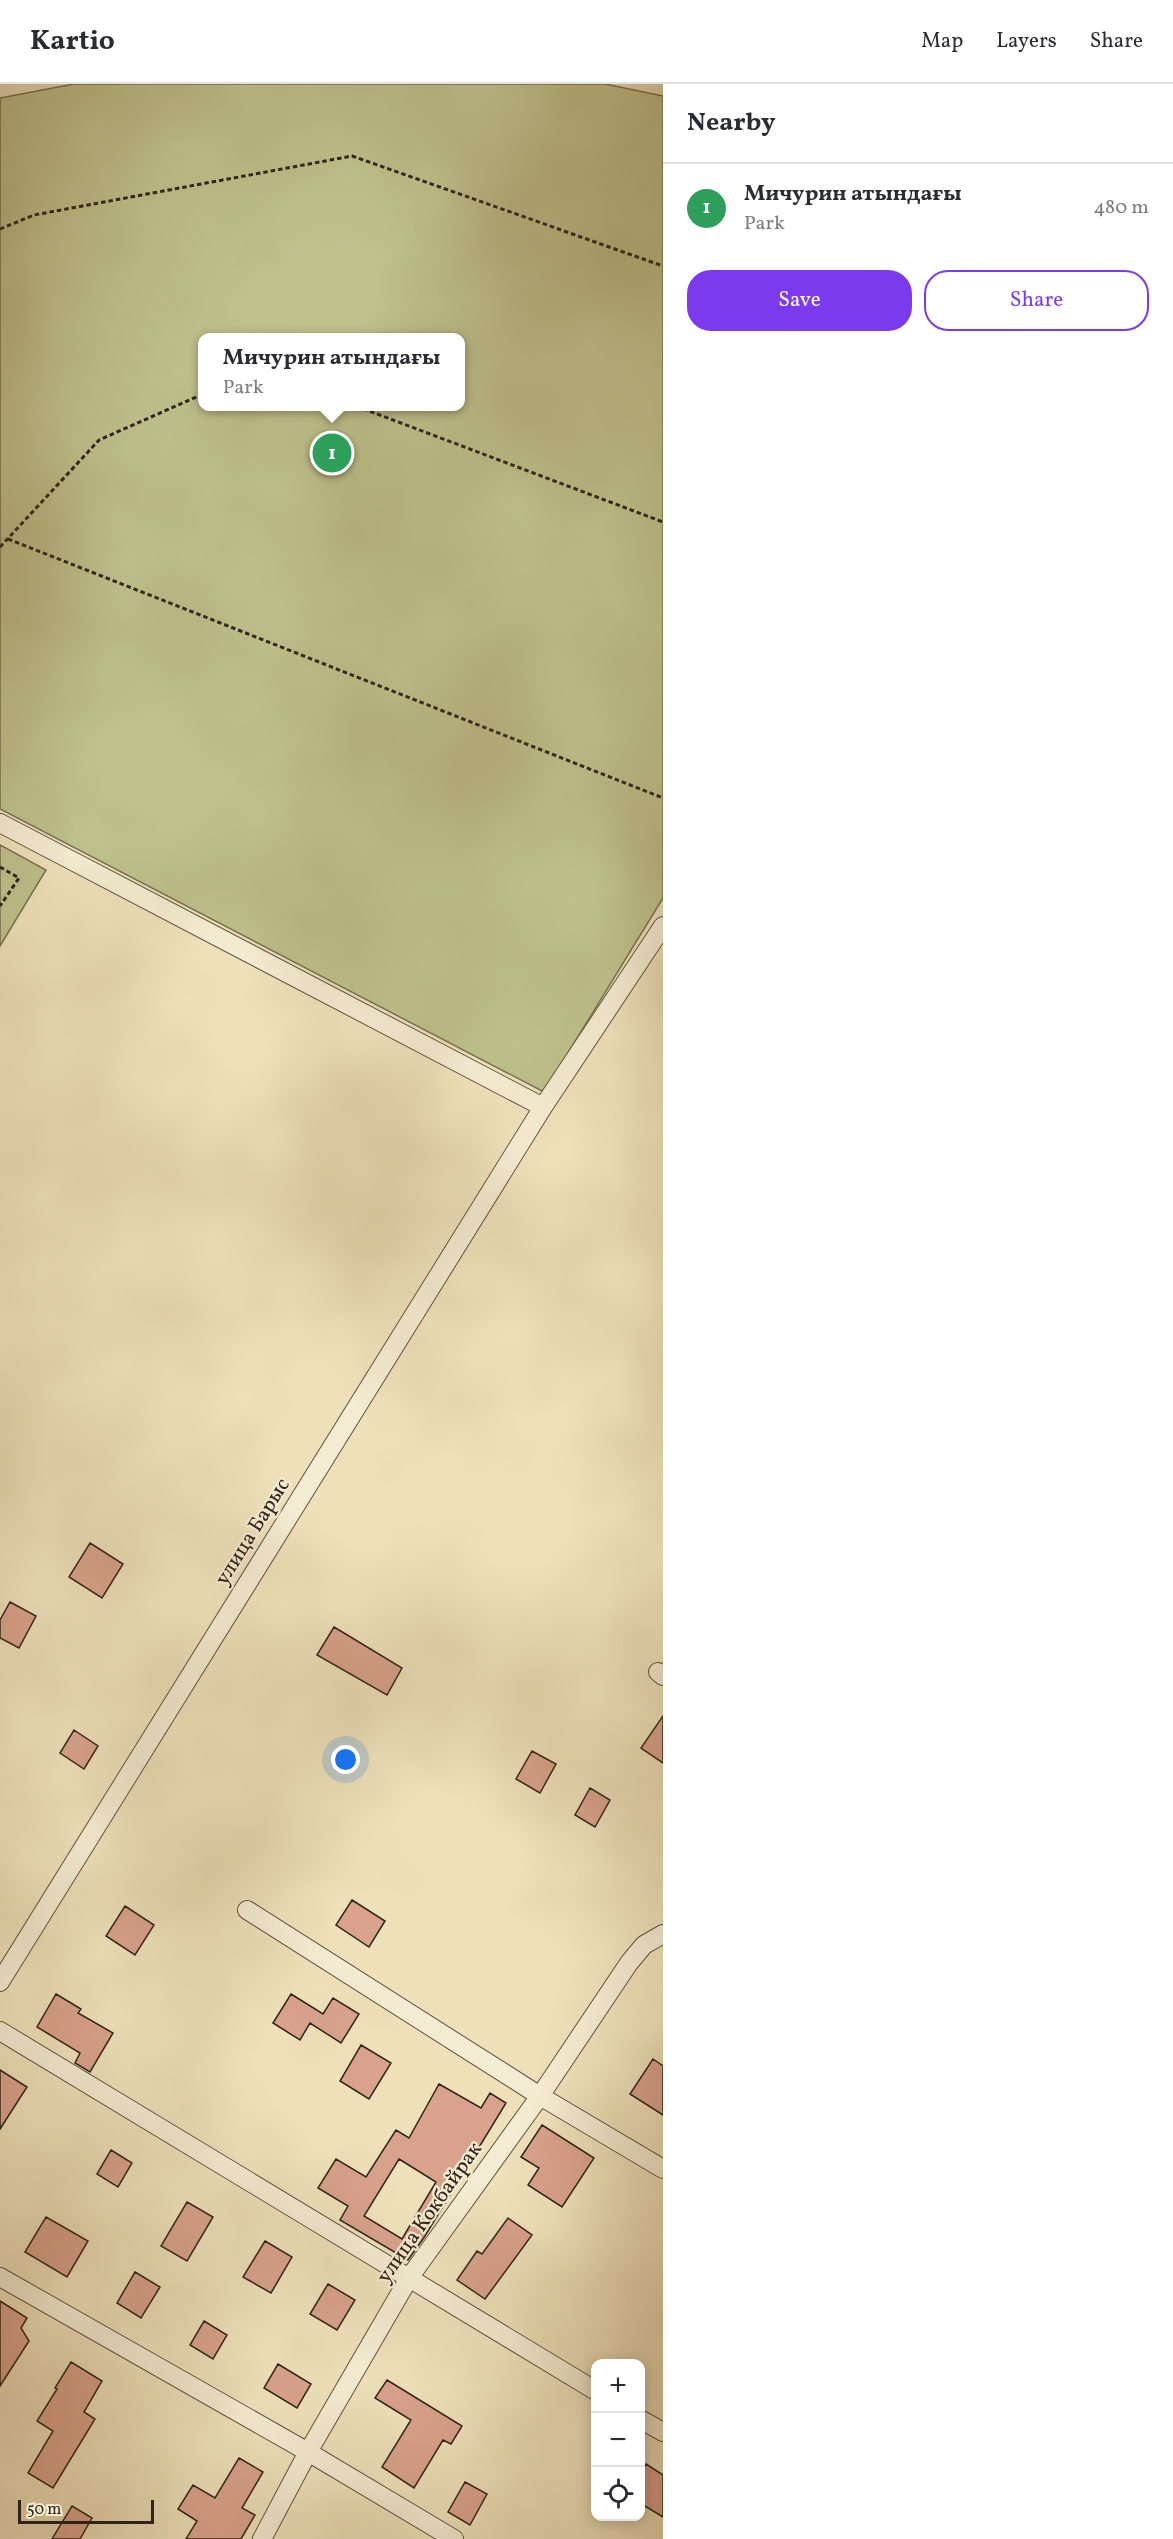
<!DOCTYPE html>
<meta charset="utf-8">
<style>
body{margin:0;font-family:Vollkorn,serif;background:#f2f2f3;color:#2b2b33}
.controls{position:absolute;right:18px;bottom:18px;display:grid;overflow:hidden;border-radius:12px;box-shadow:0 3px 15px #0003}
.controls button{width:54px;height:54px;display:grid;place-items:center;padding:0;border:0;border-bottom:2px solid #e1e1e2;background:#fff;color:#2b2b33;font:30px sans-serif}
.scale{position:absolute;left:18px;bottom:15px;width:136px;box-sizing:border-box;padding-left:6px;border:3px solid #302419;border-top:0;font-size:16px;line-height:21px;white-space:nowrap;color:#302419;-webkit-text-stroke:4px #f4ecd2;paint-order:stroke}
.you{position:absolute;left:346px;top:1676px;width:21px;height:21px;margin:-15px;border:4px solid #fff;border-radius:50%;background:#1a73e8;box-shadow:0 0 0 9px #1a73e833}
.badge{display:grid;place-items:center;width:39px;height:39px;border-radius:50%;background:#7c3aed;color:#fff;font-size:20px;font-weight:700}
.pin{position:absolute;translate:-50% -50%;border:3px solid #fff;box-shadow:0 2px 6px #0006}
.popup{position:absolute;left:198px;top:249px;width:267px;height:78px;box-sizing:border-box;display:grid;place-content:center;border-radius:12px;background:#fff;filter:drop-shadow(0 2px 4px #0005);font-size:20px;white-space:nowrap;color:#7c7c81}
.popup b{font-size:22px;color:#2b2b33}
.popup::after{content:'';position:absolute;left:50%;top:100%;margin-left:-12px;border:12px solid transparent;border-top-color:#fff}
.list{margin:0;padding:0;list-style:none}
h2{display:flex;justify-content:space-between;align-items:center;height:78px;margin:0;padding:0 24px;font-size:26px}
h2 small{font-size:20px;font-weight:400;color:#7c7c81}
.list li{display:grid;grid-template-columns:39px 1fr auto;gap:18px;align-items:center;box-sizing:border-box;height:90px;padding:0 24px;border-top:2px solid #e1e1e2}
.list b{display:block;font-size:22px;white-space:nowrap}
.list p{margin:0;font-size:20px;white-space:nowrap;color:#7c7c81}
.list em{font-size:20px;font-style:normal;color:#7c7c81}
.actions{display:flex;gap:12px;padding:18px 24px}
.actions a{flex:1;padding:14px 0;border:2px solid #7c3aed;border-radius:24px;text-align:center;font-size:21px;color:#7c3aed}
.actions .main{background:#7c3aed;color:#fff}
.icon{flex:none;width:33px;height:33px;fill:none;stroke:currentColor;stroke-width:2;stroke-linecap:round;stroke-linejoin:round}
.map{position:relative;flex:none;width:663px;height:2455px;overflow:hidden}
header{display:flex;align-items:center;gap:36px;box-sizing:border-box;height:84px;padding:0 30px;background:#fff;border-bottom:2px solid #e1e1e2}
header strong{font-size:28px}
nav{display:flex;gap:33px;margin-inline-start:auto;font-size:21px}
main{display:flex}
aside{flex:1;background:#fff}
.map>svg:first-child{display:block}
.green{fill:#bec18c;stroke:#777252;stroke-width:1.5;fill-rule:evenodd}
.building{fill:#d8a28c;stroke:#302419;stroke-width:1.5;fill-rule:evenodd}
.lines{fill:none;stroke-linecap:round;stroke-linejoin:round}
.street-casing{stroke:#605341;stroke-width:20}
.path{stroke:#302419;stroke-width:3;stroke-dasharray:4.5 3;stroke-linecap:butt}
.street{stroke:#f4ecd2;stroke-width:18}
.labels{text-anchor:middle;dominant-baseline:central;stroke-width:4.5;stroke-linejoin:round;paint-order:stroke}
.street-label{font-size:21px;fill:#302419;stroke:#f4ecd2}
</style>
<header>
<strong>Kartio</strong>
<nav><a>Map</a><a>Layers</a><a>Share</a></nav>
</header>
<main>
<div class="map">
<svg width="663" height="2455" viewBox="0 0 663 2455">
<rect width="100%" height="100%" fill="#eee1ba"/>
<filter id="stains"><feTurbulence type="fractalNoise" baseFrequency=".00333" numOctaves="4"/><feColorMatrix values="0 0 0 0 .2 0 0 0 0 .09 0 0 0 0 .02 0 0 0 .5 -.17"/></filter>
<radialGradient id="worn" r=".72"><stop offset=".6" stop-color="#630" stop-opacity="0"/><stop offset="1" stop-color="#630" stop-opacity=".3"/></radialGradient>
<path class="green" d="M74 0H605L663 12V814L544 1008 0 725V14ZM203 254H461V322H203Z
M0 761 46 786 0 862Z"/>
<path class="building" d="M90 1459 123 1480 102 1514 69 1493Z
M10 1518 36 1532 19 1564 0 1554V1536Z
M334 1543 402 1584 387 1611 317 1571Z
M663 1632V1679L641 1664Z
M74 1646 98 1662 84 1685 60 1669Z
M532 1667 556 1680 540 1709 516 1695Z
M590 1704 610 1716 595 1743 575 1731Z
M352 1816 385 1837 369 1863 336 1841Z
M125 1822 154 1841 135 1871 106 1852Z
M56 1910 81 1925 78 1929 113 1949 90 1988 75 1979 80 1969 37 1943Z
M291 1910 323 1930 333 1914 359 1930 341 1959 310 1939 300 1956 273 1939Z
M361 1961 391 1979 369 2015 340 1997Z
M653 1975 663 1982V2031L630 2010Z
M0 1986 27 2003 0 2045Z
M439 2000 481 2024 490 2009 506 2019 425 2152 408 2176 340 2136 348 2122 318 2104 336 2075 366 2093 396 2046 409 2054ZM399 2075 436 2098 402 2155 364 2132Z
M542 2041 594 2074 562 2123 528 2101 539 2084 521 2073Z
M111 2066 132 2079 118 2103 97 2090Z
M187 2118 213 2133 187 2177 161 2162Z
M46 2133 88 2157 67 2193 25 2168Z
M508 2134 532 2151 485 2215 457 2196 477 2167 482 2170Z
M265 2157 292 2173 271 2209 243 2193Z
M135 2188 160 2203 141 2234 117 2219Z
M328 2200 355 2216 337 2246 310 2230Z
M0 2217 27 2234 21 2244 29 2257 0 2302Z
M204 2237 227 2251 213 2275 190 2261Z
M71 2278 102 2297 84 2328 95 2335 53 2404 28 2389 53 2347 37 2337 57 2305 55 2304Z
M278 2280 311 2300 297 2324 264 2304Z
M387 2296 462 2342 451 2360 443 2356 414 2404 382 2383 411 2336 375 2314Z
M239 2374 263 2388 242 2424 255 2431 241 2455H186L197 2437 178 2425 193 2401 215 2414Z
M646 2380 663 2391V2433L640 2419V2389Z
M465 2398 487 2410 470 2441 448 2428Z
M72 2422 92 2434 80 2455H52Z"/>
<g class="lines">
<defs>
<path id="street" d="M0 739 543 1023
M658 1588 663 1592
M247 1826 540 2012 663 2085
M0 1898 543 1023 663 842
M0 1947 596 2307
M0 2193 308 2368 454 2455
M640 2335 663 2348
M262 2455 308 2368 409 2194 540 2012 629 1879 644 1861 663 1850"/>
</defs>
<use href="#street" class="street-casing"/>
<path class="path" d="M0 145 34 131 352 72 663 182
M356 322 663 438
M8 455 663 714
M0 463 99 356 203 310
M0 783 19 794 0 822"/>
<use href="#street" class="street"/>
</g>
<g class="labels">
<g class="street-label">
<text transform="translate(253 1448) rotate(-58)">улица Барыс</text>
<text transform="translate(430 2129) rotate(-55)">улица Кокбайрак</text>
</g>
</g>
<rect width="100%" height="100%" filter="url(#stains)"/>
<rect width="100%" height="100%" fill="url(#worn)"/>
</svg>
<div class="controls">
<button>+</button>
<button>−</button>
<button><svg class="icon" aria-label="locate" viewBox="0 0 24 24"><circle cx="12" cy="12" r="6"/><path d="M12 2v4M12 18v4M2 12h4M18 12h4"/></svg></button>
</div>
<div class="scale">50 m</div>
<div class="you"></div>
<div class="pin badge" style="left:332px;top:369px;background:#2e9e5b">1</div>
<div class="popup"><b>Мичурин атындағы</b>Park</div>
</div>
<aside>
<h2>Nearby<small></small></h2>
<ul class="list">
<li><span class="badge" style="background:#2e9e5b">1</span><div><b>Мичурин атындағы</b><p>Park</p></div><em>480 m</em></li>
</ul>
<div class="actions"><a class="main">Save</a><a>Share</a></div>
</aside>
</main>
